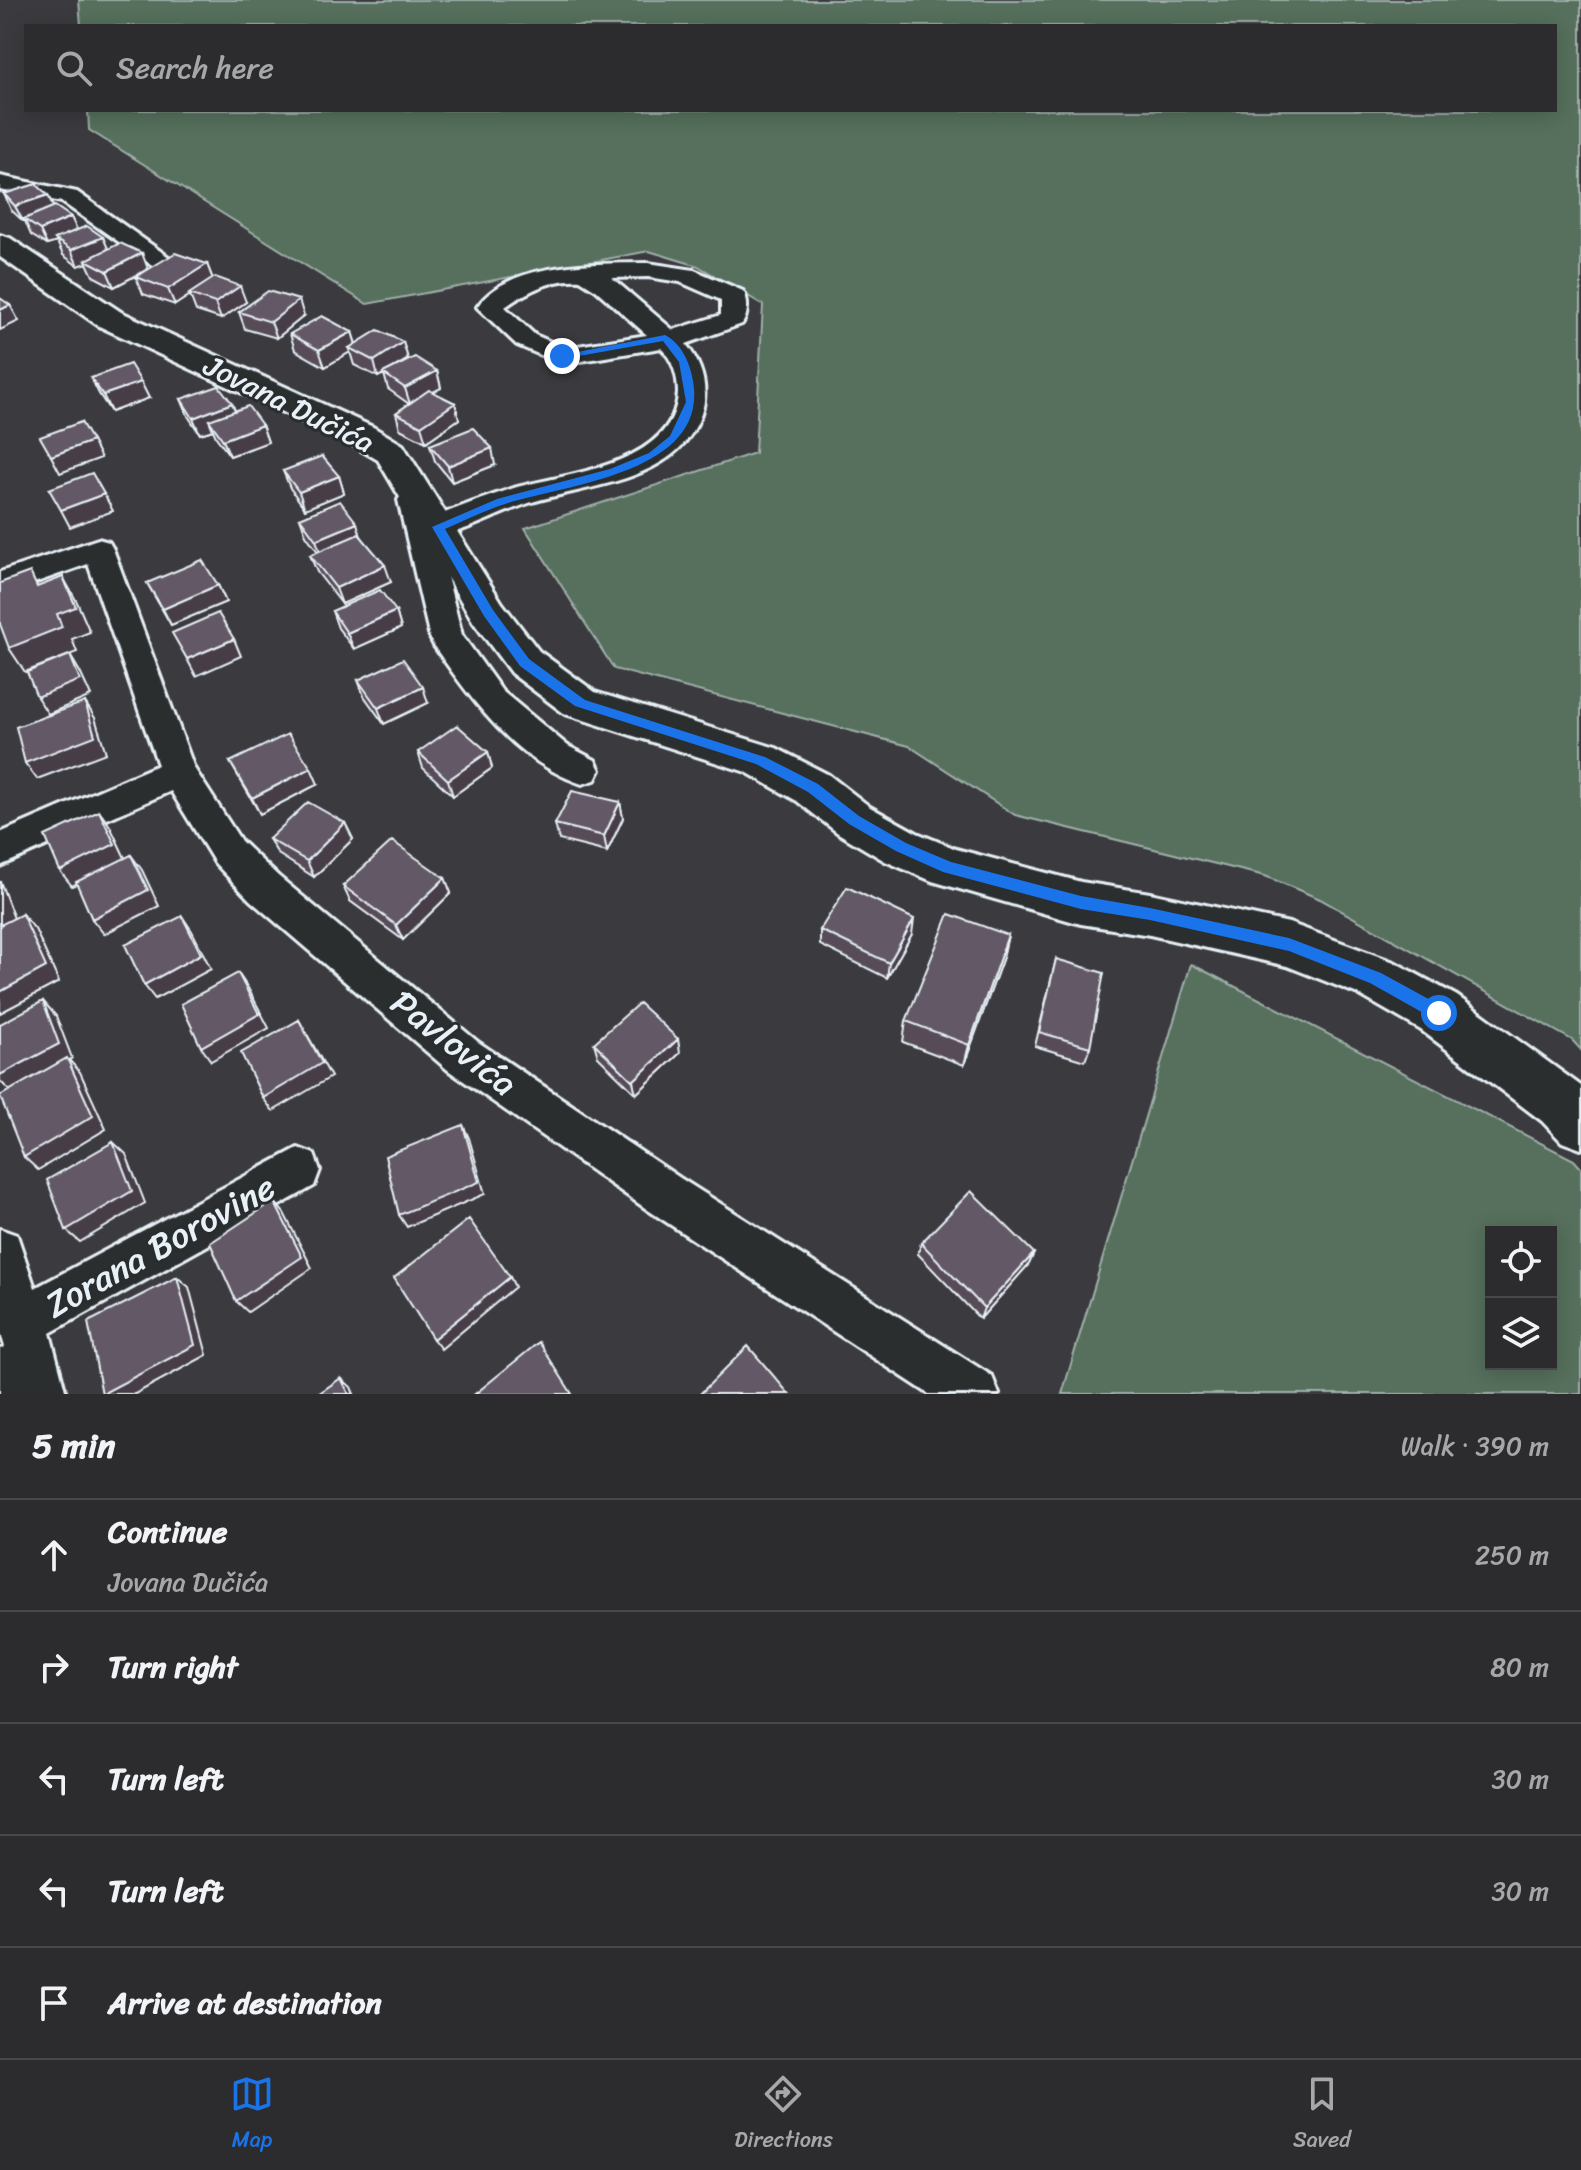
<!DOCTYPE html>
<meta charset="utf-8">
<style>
body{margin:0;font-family:Sriracha,sans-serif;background:#38383a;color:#f1f3f6}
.controls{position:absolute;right:24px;bottom:24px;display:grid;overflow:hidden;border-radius:0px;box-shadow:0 4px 20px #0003}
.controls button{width:72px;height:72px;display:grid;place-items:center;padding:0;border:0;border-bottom:2px solid #48484a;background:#2c2c2e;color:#f1f3f6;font:40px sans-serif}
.stop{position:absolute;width:24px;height:24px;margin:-18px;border:6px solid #1a73e8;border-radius:50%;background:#fff}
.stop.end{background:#1a73e8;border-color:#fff;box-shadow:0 2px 8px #0008}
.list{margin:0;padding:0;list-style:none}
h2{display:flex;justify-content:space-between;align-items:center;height:104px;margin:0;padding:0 32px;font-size:34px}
h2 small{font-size:26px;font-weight:400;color:#a6a7aa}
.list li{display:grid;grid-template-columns:52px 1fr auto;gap:24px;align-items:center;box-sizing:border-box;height:112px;padding:0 32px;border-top:2px solid #48484a}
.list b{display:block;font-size:30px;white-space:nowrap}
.list p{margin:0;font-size:26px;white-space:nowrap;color:#a6a7aa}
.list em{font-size:26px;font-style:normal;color:#a6a7aa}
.icon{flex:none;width:44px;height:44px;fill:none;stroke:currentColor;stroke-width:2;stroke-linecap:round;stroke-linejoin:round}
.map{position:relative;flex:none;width:1581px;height:1394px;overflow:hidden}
.search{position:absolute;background:#2c2c2e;box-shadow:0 4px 20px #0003;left:24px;right:24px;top:24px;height:88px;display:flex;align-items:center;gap:20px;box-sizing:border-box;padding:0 28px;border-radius:0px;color:#a6a7aa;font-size:30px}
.sheet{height:664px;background:#2c2c2e}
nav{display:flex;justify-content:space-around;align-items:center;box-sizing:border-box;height:112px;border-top:2px solid #48484a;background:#2c2c2e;font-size:22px;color:#a6a7aa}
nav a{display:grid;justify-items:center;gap:4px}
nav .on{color:#1a73e8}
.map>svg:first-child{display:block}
.green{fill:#56705d;stroke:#9fb0aa;stroke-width:2;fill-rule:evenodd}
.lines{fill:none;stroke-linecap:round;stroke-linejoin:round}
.minor-casing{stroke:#e8f1f8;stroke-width:6}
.major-casing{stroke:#e8f1f8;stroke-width:6}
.minor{fill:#2a2d2e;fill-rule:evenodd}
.major{fill:#2a2d2e;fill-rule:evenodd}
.wall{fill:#564c57;stroke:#e8f1f8;stroke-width:2}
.shaded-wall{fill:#463e47;stroke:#e8f1f8;stroke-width:2}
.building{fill:#645865;stroke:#e8f1f8;stroke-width:2}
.route{fill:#1a73e8}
.labels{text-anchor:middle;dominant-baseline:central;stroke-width:6;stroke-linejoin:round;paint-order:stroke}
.street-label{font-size:30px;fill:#e8f1f8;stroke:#2a2d2e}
.near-street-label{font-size:36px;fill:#e8f1f8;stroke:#2a2d2e}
</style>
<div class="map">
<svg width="1581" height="1394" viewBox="0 0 1581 1394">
<rect width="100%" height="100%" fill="#3b3a3e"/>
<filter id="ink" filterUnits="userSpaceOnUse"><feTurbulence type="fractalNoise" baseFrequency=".0125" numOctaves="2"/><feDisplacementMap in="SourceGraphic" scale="16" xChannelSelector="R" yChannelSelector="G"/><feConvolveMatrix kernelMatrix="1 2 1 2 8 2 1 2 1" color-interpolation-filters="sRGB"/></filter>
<g filter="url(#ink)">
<path class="green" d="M79 0H1581V1050L1572 1040 1320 899 1265 876 1015 815 909 746 614 669 525 528 755 453 763 305 698 266 649 251 367 304 89 130 88 110H1555V26H81Z
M1191 964 1574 1160 1581 1168V1394H1062ZM1491 1232H1551V1364H1491Z"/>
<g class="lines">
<defs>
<path id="minor" d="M0 176 77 192 180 265 177 270H159L62 202 0 190Z
M648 263 694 270 743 291C749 299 748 316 742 324L686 344C700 362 708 383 703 407 684 482 590 484 529 503 499 513 468 531 437 537L462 635 502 691 568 746 595 760 600 770 595 780 582 784C516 762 472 701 434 646L430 638 398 500 403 493 413 490 423 493 432 518C459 507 486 497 514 488 567 473 674 466 678 393 678 376 673 360 661 348L562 364 517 345 477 307C510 260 598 264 648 263ZM648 277 680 282 721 300V315L673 330 612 278ZM580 280 596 290 647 335 565 348 535 335 505 307C526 292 553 278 580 280Z
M98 539 109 542 113 549 194 768 241 841 278 876 478 1042 680 1178 992 1376 999 1394H929L648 1210 448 1070 250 900 215 863 171 791 0 866V833L158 765 88 564 0 595V572Z
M298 1148 314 1154 320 1170 314 1186 50 1333 66 1394H0V1349L5 1347 0 1330V1229L17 1235 35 1288Z"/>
<path id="major" d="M0 235 10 238 121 312 373 427 403 445 502 603 539 651 595 692 776 748 829 775 870 807 917 833 956 849 1081 882 1150 893 1289 923 1394 962 1457 996 1581 1086V1149L1562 1142 1542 1121 1421 1030 1358 994 1287 966 1150 935 1081 924 932 881 885 861 838 833 797 801 746 772 565 714 511 673 474 623 378 460 349 443 99 326 0 257Z"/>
</defs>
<use href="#minor" class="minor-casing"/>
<use href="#major" class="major-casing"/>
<use href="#minor" class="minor"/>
<use href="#major" class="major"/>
</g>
<path class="wall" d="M4 194 48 195 53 207 71 217 77 230 108 249 148 269 114 287 93 276 87 263 78 266 63 255 57 242 47 245 31 235 25 221H23L11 210Z
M207 264 213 279 246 302 221 319 196 311 190 295 175 305 143 294 136 277Z
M239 312 304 316 277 338 245 329Z
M352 332 356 344 403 342 408 359 392 368 437 371 441 388 432 392 455 403 459 419 426 442 400 429 396 413 409 404 388 389 384 374 378 377 354 365 350 352 325 367 295 350 290 334Z
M91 378 149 398 111 412 99 394Z
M181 399 235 411 262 425 268 442 230 456 216 437 213 430 200 434 188 416Z
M430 445 495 465 452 482 435 461Z
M283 471 339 476 344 493 305 509 290 488Z
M300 518 361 536 391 582 342 604 317 572 310 555 318 552 306 535Z
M147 583 218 585 226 602 171 625Z
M332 611H396L401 628 354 649 338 628Z
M358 680 428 703 384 724 364 696Z
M418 752H488L492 768 453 796 423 768Z
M230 762 318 784 260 814Z
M620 802 623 818 607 852 559 840 555 824Z
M345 823 353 839 314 877 278 854 269 839Z
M445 878 451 893 403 940 350 901 343 886Z
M820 930 912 934 887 978 820 945Z
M1008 935 1003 957 964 1065 903 1042 906 1021Z
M1056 959 1090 1047 1085 1061 1035 1046Z
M594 1043 680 1053 636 1094 598 1057Z
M921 1243 1034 1253 1029 1264 980 1319 918 1254Z"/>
<path class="shaded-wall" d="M48 195 55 211 24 219 25 221H23L15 206Z
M71 217 78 232 55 239 57 242 47 245 40 230Z
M103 237 110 253 86 260 87 263 78 266 71 250Z
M142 253 148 269 114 287 107 271Z
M207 264 213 280 175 305 168 289Z
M240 286 246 302 221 319 215 303Z
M299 300 304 316 277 338 271 322Z
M10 305 19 321 0 330V310Z
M352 332 357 348H349L350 352 325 367 319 350Z
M403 342 408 359 378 377 374 361Z
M437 371 441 388 410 404 405 388Z
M141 382 149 398 111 412 103 395Z
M232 403 239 420H209L213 430 200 434 193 418Z
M455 403 459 419 426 442 421 426Z
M262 425 268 442 230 456 223 440Z
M92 441 101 458 60 473 51 456Z
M492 448 495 465 452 482 448 466Z
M339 476 344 493 305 509 299 492Z
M104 494 113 511 70 527 61 510Z
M357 523 362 540 322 557 316 540Z
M385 565 391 582 342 604 336 588Z
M63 577 77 602 90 632 72 639 77 652 25 672 9 648 57 614Z
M218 585 226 602 171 625 163 609Z
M396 611 401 628 354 649 347 633Z
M234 639 241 656 196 676 187 659Z
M70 655 80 672 91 696 48 714 37 697Z
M423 687 428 703 384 724 378 708Z
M85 702 95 718 106 753 37 779 25 763Z
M488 752 492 768 453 796 448 780Z
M311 768 318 784 260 814 252 798Z
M620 802 623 818 607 852 604 836Z
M99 811 110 826 126 860 72 886 60 871Z
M345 823 353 839 314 877 307 861Z
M131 855 142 870 159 906 104 934 92 919Z
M445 878 451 893 403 940 396 925Z
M0 881 16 924 0 932Z
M22 914 35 929 59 982 0 1013V992Z
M182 916 192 931 211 969 155 999 144 985Z
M914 919 912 934 887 978 889 963Z
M1008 935 1003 957 964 1065 969 1045Z
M238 973 248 988 269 1028 211 1061 201 1047Z
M43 1001 56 1016 72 1058 69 1060 80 1072 106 1129 38 1170 24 1157 10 1091 0 1081V1075Z
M299 1020 331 1077 273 1111 263 1098Z
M678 1039 680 1053 636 1094 633 1081Z
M463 1125 469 1138 485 1194 407 1227 399 1215Z
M113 1142 126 1154 145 1203 80 1242 66 1230Z
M274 1201 284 1213 312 1268 248 1312 236 1301Z
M1034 1253 1029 1264 980 1319 984 1308Z
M177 1277 189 1287 207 1355 135 1394H103Z
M510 1277 515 1287 441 1349 433 1339Z
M341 1378 351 1387 354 1394H349Z"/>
<path class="building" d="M36 184 48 195 15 206 4 194Z
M55 206 71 217 40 230 24 219Z
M87 226 103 237 71 250 55 239Z
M120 243 142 253 107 271 86 260Z
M175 253 207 264 168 289 136 277Z
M215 277 240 286 215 303 189 294Z
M268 291 299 300 271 322 239 312Z
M0 298 10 305 0 310Z
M322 316 352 332 319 350 290 334Z
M378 330 403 342 374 361 349 348Z
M415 357 437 371 405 388 383 373Z
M130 364 141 382 103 395 91 378Z
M219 386 232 403 193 418 181 399Z
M429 390 455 403 421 426 396 413Z
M248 406 262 425 223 440 209 420Z
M81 422 92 441 51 456 40 437Z
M473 428 492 448 448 466 430 445Z
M322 456 339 476 299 492 283 471Z
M92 473 104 494 61 510 49 489Z
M340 501 357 523 316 540 300 518Z
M359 534 385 565 336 588 310 555Z
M202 560 218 585 163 609 147 583Z
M30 572 37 587 63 577 76 607 57 614 62 627 9 648 0 624V583Z
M380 590 396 611 347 633 332 611Z
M218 613 234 639 187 659 172 633Z
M70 655 80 680 37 697 27 672Z
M403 659 423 687 378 708 358 680Z
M85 702 95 736 25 763 16 727Z
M457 725 488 752 448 780 418 752Z
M288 734 311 768 252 798 230 762Z
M572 791 620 802 604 836 555 824Z
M308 802 345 823 307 861 269 839Z
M99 811 115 844 60 871 45 836Z
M392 841 445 878 396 925 343 886Z
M131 855 148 890 92 919 76 882Z
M847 887 914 919 889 963 820 930Z
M22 914 46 967 0 992V925Z
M949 914 1008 935 969 1045 906 1021Z
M182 916 201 954 144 985 125 945Z
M1056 959 1104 973 1090 1047 1039 1032Z
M238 973 259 1014 201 1047 181 1004Z
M43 1001 59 1044 0 1075V1024Z
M639 1003 678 1039 633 1081 594 1043Z
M299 1020 322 1063 263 1098 241 1053Z
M67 1058 93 1116 24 1157 0 1096Z
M463 1125 479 1182 399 1215 385 1156Z
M113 1142 132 1191 66 1230 47 1180Z
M971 1191 1034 1253 984 1308 921 1243Z
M274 1201 302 1257 236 1301 210 1243Z
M469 1219 510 1277 433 1339 394 1278Z
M177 1277 195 1345 102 1394 88 1322Z
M539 1342 572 1394H475Z
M748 1346 789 1394H700Z
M341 1378 349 1394H318Z"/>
</g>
<path class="route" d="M665 335C682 344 690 363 693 381 709 472 570 484 508 503 486 510 465 520 445 529L493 610 529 659 585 700 765 757 818 784 859 816 906 843 951 862 1081 896 1150 908 1289 938 1381 973 1445 1008V1019H1434L1370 983 1289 951 1150 920 1081 909 943 872 896 851 849 824 808 792 756 764 575 706 520 666 484 616 432 527 497 499 610 469 649 453 670 436 686 402 679 362 663 341 562 359 557 356Z"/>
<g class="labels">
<g class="street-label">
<text transform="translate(289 404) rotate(26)">Jovana Dučića</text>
</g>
<g class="near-street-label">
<text transform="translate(454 1043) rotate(38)">Pavlovića</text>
<text transform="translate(160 1246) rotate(-29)">Zorana Borovine</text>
</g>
</g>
</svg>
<div class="controls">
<button><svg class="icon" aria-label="locate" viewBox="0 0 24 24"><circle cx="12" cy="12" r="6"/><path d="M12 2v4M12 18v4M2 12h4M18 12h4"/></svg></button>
<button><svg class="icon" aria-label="layers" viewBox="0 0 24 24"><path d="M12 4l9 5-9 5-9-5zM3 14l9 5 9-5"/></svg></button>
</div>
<div class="stop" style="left:1439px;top:1013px"></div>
<div class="stop end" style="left:562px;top:356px"></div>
<div class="search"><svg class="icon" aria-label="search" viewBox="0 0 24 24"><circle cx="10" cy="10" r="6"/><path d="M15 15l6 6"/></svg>Search here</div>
</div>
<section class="sheet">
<h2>5 min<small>Walk · 390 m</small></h2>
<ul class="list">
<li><svg class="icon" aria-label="ahead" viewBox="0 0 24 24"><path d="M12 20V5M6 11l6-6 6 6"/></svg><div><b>Continue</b><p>Jovana Dučića</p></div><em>250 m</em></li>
<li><svg class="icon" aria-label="right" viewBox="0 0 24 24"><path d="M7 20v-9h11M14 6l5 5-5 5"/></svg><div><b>Turn right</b></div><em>80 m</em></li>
<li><svg class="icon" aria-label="left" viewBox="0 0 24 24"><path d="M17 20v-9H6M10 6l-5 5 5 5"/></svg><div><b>Turn left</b></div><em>30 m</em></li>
<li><svg class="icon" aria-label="left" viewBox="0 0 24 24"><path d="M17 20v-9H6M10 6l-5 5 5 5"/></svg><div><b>Turn left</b></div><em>30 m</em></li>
<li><svg class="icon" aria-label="arrive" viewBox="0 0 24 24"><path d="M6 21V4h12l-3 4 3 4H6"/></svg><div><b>Arrive at destination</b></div></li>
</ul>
</section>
<nav>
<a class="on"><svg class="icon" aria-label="map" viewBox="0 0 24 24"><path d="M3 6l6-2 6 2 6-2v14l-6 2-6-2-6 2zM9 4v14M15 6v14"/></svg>Map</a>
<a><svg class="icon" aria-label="directions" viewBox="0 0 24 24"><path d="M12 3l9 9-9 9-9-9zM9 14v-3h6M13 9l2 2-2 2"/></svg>Directions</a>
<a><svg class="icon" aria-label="saved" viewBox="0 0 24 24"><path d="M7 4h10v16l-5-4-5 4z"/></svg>Saved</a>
</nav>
